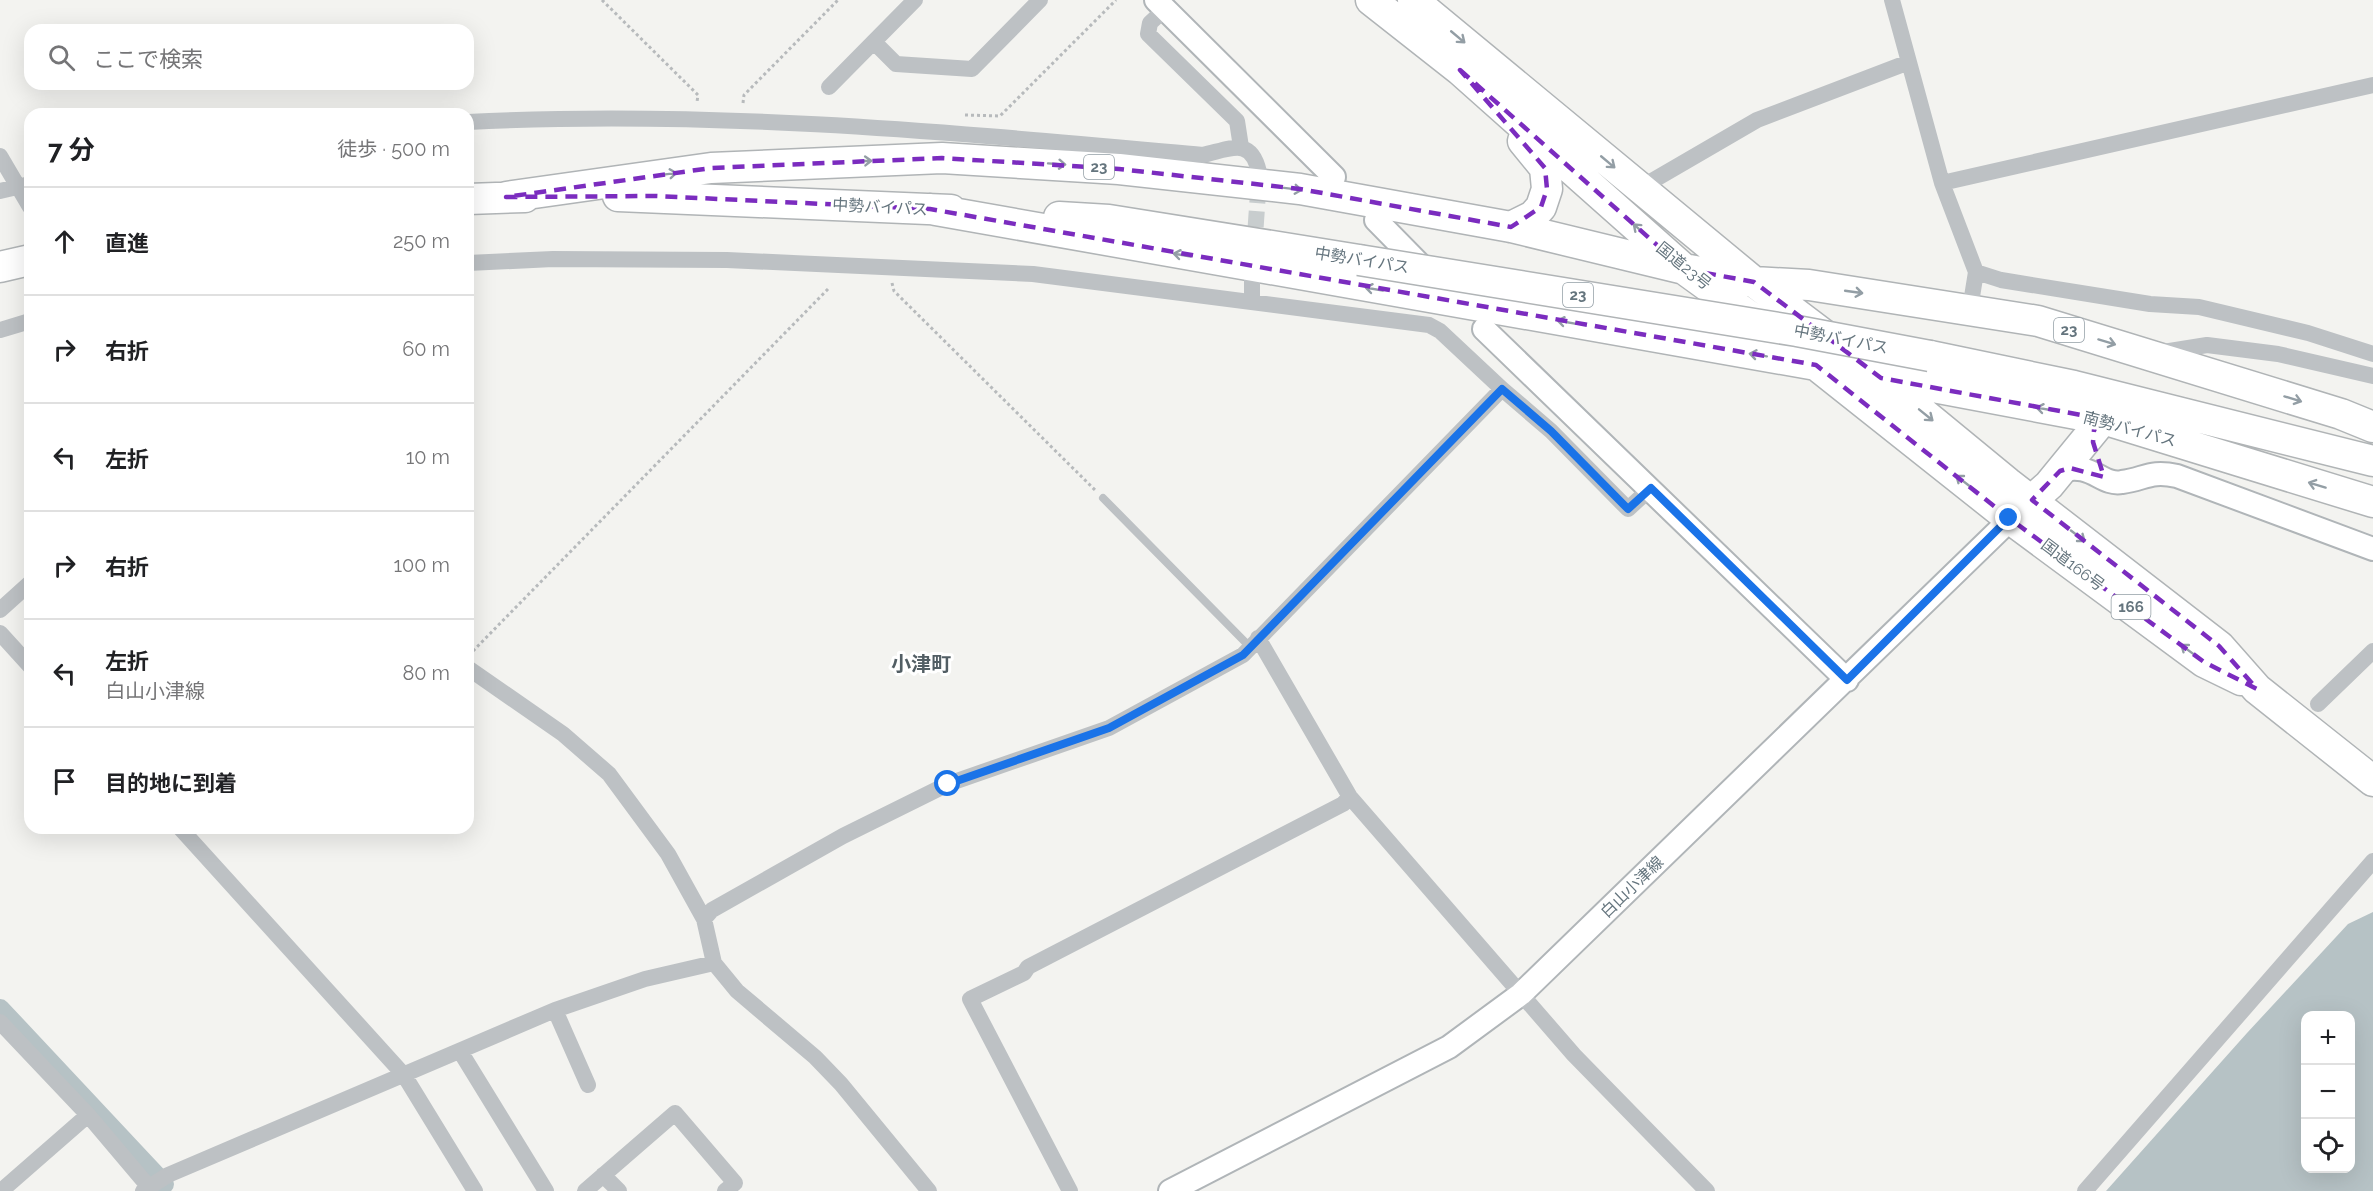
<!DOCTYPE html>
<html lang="ja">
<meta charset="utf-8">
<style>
body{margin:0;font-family:Raleway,"Noto Sans JP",sans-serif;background:#f2f2f2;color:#202124}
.controls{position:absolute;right:18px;bottom:18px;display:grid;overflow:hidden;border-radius:12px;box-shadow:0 6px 24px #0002}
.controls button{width:54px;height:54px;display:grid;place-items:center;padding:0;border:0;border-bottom:2px solid #e0e0e0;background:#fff;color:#202124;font:30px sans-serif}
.stop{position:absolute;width:18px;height:18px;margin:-14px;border:4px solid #1a73e8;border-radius:50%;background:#fff}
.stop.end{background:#1a73e8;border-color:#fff;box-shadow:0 2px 6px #0008}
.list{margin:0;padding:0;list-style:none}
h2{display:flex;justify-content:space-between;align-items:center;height:78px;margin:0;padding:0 24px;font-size:26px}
h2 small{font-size:20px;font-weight:400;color:#757577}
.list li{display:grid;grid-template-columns:39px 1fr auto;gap:18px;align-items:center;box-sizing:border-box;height:108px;padding:0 24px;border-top:2px solid #e0e0e0}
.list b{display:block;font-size:22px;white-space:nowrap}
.list p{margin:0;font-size:20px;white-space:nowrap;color:#757577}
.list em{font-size:20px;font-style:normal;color:#757577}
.icon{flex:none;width:33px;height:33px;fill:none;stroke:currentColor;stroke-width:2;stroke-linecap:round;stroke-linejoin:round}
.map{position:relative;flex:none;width:2373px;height:1191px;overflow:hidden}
.search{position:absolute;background:#fff;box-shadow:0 6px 24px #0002;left:24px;top:24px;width:450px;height:66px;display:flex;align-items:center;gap:15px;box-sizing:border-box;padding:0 21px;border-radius:18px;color:#757577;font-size:22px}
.panel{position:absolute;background:#fff;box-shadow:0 6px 24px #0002;left:24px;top:108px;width:450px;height:726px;border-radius:18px}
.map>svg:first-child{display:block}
.water{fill:#b6c2c5;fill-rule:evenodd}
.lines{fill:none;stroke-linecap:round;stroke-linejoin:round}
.canal{stroke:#b6c2c5;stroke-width:20}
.street-tunnel{stroke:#c8cdce;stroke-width:16;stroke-dasharray:16 8;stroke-linecap:butt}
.secondary-casing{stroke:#b0b5b8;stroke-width:26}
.highway-casing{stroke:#b0b4b6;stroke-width:33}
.path{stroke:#b7babc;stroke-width:3;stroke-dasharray:3 3;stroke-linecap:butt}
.lane{stroke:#bdc1c4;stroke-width:8}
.street{stroke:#bdc1c4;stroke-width:16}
.secondary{stroke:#fff;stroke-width:22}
.highway{stroke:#fff;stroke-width:30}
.highway-bridge-casing{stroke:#b0b4b6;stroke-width:33;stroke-linecap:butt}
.highway-bridge{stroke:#fff;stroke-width:30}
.oneway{stroke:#939ea5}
.route{stroke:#1a73e8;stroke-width:8}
.marked{fill:none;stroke:#7b2cbf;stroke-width:4.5;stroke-dasharray:12 8;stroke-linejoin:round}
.labels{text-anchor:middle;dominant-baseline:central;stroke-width:6;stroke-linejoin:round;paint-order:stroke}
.shield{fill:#fff;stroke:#939ea5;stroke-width:1.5}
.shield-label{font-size:15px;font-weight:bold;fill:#65757e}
.street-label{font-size:16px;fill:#65757e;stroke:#fff}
.quarter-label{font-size:20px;font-weight:bold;fill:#525e64;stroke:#fff}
</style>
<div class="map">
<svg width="2373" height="1191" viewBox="0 0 2373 1191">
<rect width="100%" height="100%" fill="#f3f3f0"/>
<path class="water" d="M2373 912V1191H2106L2247 1033 2348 924ZM2306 1016H2350V1168H2306Z"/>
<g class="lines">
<path class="canal" d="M0 1009 164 1184"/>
<path class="street-tunnel" d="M1254 251 1259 178"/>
<defs>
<path id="secondary" d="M1156 0 1334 177
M1376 220 1430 275
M1484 329 1847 680
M2060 471C2092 461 2101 486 2122 482 2145 479 2150 470 2177 476L2373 549
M1170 1191 1449 1047 1521 994 2021 509"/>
<path id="highway" d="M1371 0 1460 70 1684 269 1767 329
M1413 0 1754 282 1832 341
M618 196 951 210
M506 197 711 168 942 158 1119 169 1300 189 1511 227 1684 269 1754 282 1809 285 2038 321 2341 414 2373 427
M468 199 525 197
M930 209 1816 365 2103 419 2373 502
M1059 217 1109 220 1359 260
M1511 227 1533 216 1541 207 1547 189 1545 168 1523 141
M0 267 30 260
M1930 356 2074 386 2373 461
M1820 368 2009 518 2204 662 2241 680
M1884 381 2008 483 2219 646 2257 689 2373 781
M2032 500 2049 485 2103 419"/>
</defs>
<use href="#secondary" class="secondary-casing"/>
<use href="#highway" class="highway-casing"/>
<path class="path" d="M602 0 698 95 697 102
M743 103 744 95 838 0
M965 115 1000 116 1116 0
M892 283 894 291 1095 490
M473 651 829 288"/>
<path class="lane" d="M1103 498 1250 647"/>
<path class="street" d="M1892 0 1942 183 1976 272 1970 309
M1165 9 1150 23 1148 34 1237 121 1241 147
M874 42 896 64 972 69 1040 0
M829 87 915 0
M468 122C714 109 958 133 1203 155 1230 149 1251 136 1259 172
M0 156 30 207
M1942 183 2373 85
M1640 188 1757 120 1909 62
M0 191 30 184
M468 263 553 259 727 260 1033 274 1429 325 1440 331 1502 389
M1976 272 2001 280 2150 304 2199 307 2308 333 2373 354
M1252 276V300
M0 330 30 321
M2157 353 2207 345 2278 354 2373 376
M0 610 30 583
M0 633 30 666
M1258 638 1350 797 1574 1055 1707 1191
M468 668 563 734 609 774 668 854 704 919 714 963 737 991 815 1057 841 1084 929 1191
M2318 704 2373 651
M180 828 404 1075 475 1191
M704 919 712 910 843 836 948 784 1109 728 1243 655 1502 389 1551 431 1628 509 1651 488
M555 1010 588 1085
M0 1022 88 1115 148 1186
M460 1051 546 1191
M603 1175 619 1191
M1 1191 88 1115
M143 1191 168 1175 555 1010 645 979 714 963
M585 1191 675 1113 735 1183 725 1191
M1070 1191 970 999 1024 973 1028 967 1343 804 1350 797
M2085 1191 2373 861"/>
<use href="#secondary" class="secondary"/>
<use href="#highway" class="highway"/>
<defs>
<path id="highway-bridge" d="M1359 260 1797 331 1930 356"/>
</defs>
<use href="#highway-bridge" class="highway-bridge-casing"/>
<use href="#highway-bridge" class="highway-bridge"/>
</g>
<defs><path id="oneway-shaft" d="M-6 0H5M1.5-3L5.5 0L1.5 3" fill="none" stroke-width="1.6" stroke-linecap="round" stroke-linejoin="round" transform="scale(1.5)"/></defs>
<g class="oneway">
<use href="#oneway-shaft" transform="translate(1458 37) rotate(40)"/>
<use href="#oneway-shaft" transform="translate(863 161) rotate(-2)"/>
<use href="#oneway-shaft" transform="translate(1608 162) rotate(40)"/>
<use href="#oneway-shaft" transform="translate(1057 164) rotate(4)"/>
<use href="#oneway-shaft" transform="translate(668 174) rotate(-7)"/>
<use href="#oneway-shaft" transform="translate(1293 189) rotate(7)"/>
<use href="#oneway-shaft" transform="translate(1640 230) rotate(-138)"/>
<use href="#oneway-shaft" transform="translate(1182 255) rotate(-170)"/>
<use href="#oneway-shaft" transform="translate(1374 289) rotate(-170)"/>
<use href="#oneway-shaft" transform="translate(1854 292) rotate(8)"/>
<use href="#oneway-shaft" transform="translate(1566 322) rotate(-170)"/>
<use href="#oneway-shaft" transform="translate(2107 342) rotate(17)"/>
<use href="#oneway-shaft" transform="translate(1758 355) rotate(-171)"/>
<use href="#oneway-shaft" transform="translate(2293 399) rotate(17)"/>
<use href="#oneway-shaft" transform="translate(2045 409) rotate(-170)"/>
<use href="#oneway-shaft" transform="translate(1926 415) rotate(39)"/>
<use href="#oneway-shaft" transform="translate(1963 481) rotate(-142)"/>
<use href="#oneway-shaft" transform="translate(2317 485) rotate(-163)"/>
<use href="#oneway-shaft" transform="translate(2078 536) rotate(38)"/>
<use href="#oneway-shaft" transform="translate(2188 650) rotate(-143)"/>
</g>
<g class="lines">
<path class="route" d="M948 784 1109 728 1243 655 1502 389 1551 431 1628 509 1651 488 1847 680 2009 518"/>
</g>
<path class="marked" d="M1460 70 1684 269 1754 282 1881 378 2103 419 2094 430 2093 442 2104 477 2070 468 2060 471 2032 500 2219 646 2257 689 2204 662 2009 518 1816 365 930 209 656 196 506 197 711 168 942 158 1119 169 1300 189 1511 227 1541 207 1547 189 1545 168Z"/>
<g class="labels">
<g class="shield">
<rect x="1084" y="155" width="30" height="24" rx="4.5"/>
<rect x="1563" y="283" width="30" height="24" rx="4.5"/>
<rect x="2054" y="318" width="30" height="24" rx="4.5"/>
<rect x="2111.5" y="595" width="39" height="24" rx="4.5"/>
</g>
<g class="shield-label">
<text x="1099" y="167">23</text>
<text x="1578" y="295">23</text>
<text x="2069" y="330">23</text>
<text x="2131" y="607">166</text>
</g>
<g class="street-label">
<text transform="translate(880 207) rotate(3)">中勢バイパス</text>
<text transform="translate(1362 260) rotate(9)">中勢バイパス</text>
<text transform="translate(1684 266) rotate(39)">国道23号</text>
<text transform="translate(1841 339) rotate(11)">中勢バイパス</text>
<text transform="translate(2130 429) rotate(15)">南勢バイパス</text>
<text transform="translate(2073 565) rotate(37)">国道166号</text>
<text transform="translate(1632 887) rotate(-44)">白山小津線</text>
</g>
<g class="quarter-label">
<text x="921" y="664">小津町</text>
</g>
</g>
</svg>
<div class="controls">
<button>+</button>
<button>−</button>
<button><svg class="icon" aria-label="locate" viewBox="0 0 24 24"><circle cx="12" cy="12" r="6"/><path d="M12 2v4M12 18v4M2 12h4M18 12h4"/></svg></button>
</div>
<div class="stop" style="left:948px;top:784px"></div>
<div class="stop end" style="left:2009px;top:518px"></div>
<div class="search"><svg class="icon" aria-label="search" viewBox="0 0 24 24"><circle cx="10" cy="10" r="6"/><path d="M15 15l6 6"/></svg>ここで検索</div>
<section class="panel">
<h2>7 分<small>徒歩 · 500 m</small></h2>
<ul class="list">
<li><svg class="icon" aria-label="ahead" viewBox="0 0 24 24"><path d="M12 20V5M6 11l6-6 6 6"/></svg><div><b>直進</b></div><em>250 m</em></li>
<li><svg class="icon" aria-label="right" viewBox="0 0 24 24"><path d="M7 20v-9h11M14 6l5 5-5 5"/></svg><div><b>右折</b></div><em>60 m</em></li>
<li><svg class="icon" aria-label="left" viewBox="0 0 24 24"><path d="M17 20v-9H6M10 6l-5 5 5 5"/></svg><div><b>左折</b></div><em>10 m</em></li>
<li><svg class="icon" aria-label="right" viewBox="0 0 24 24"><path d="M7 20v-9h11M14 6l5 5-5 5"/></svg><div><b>右折</b></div><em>100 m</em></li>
<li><svg class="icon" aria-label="left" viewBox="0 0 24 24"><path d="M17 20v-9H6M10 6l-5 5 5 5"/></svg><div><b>左折</b><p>白山小津線</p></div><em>80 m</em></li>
<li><svg class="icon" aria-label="arrive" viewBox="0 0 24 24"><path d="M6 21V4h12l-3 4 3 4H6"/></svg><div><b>目的地に到着</b></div></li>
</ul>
</section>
</div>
